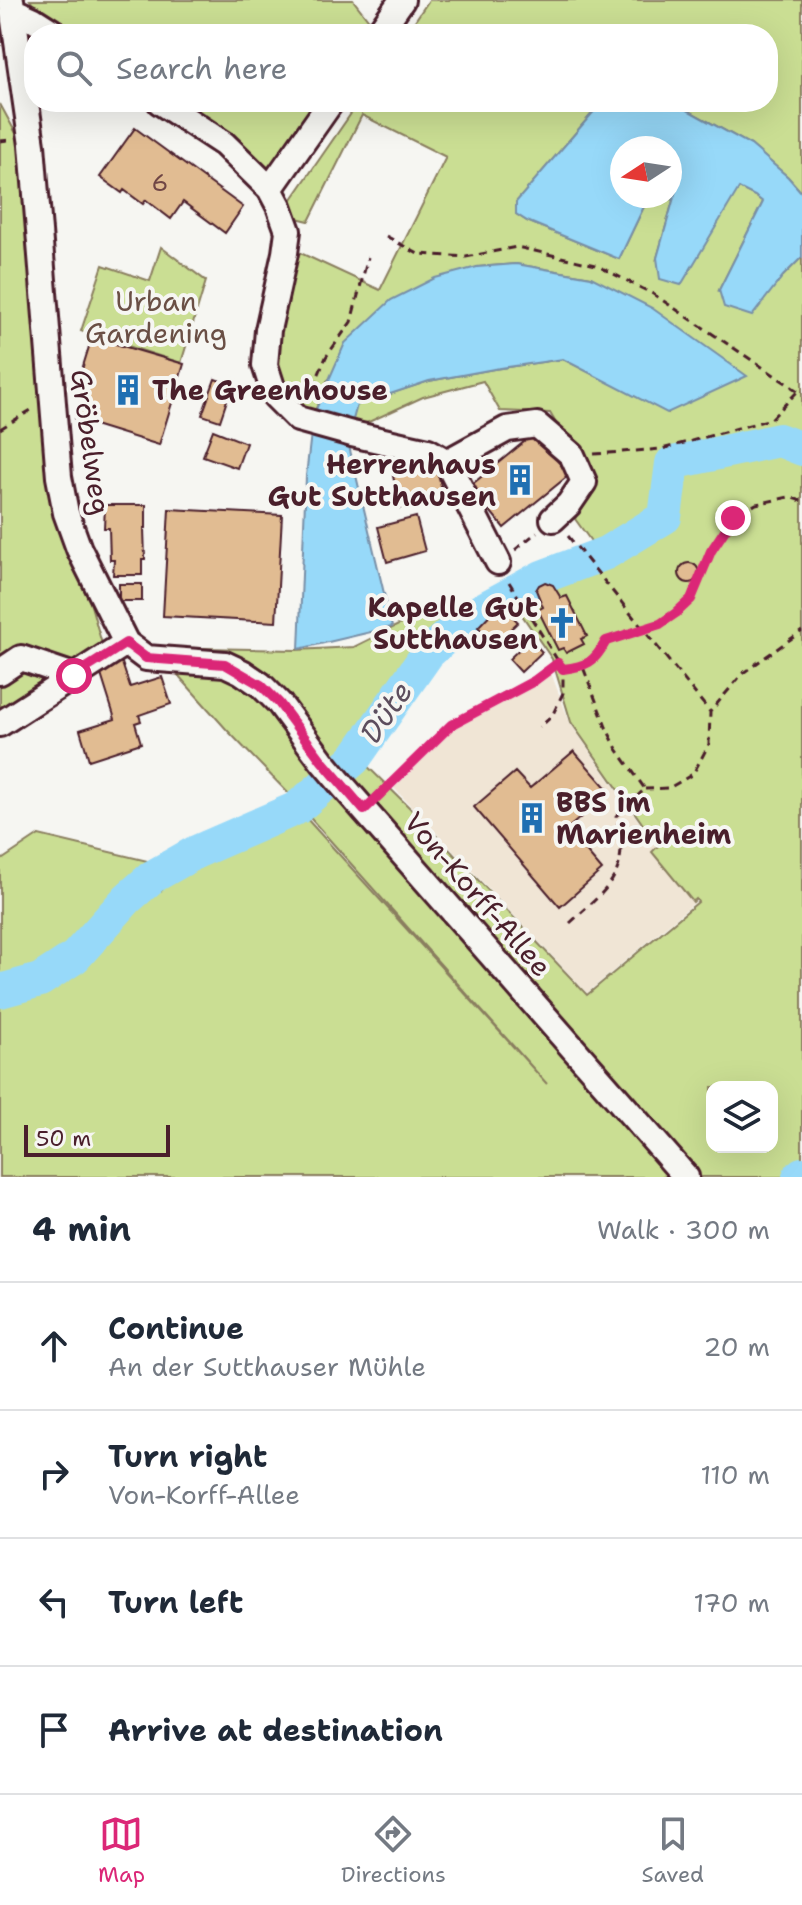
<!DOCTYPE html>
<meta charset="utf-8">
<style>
body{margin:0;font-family:"Shantell Sans",sans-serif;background:#f6f6f7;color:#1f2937}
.controls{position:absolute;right:24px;bottom:24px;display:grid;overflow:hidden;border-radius:16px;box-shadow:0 8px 32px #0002}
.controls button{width:72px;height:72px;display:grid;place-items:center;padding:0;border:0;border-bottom:2px solid #e0e1e3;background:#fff;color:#1f2937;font:40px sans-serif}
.compass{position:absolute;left:610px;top:136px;width:72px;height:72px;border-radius:50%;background:#fff;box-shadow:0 8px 32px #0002;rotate:258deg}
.scale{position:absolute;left:24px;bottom:20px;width:146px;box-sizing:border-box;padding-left:8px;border:4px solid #4a1f2b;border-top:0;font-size:22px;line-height:28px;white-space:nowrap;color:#4a1f2b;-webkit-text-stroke:6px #f6f6f2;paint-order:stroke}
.stop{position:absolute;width:24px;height:24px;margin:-18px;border:6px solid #db2777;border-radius:50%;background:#fff}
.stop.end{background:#db2777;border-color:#fff;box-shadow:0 2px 8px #0008}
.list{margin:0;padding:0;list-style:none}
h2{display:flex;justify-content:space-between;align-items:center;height:104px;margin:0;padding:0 32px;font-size:34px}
h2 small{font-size:26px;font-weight:400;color:#747a83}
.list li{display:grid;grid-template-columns:52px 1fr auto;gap:24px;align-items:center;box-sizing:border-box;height:128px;padding:0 32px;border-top:2px solid #e0e1e3}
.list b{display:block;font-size:30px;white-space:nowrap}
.list p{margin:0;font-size:26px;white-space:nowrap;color:#747a83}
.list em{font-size:26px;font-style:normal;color:#747a83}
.icon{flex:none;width:44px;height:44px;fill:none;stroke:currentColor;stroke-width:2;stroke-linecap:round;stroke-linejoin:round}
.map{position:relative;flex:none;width:802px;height:1177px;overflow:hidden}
.search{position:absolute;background:#fff;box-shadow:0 8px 32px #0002;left:24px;right:24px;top:24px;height:88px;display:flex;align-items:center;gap:20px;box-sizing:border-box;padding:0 28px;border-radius:32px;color:#747a83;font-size:30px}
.sheet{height:616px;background:#fff}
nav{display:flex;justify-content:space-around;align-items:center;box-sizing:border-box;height:112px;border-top:2px solid #e0e1e3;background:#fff;font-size:22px;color:#747a83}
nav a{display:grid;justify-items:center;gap:4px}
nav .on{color:#db2777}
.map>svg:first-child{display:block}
.built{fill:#f0e5d5}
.green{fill:#cade93;stroke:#8a7e5f;stroke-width:2;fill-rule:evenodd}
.water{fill:#97d9f9;stroke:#788fa7;stroke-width:2}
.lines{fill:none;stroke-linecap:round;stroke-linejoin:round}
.river{stroke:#97d9f9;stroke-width:34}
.building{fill:#e1bc92;stroke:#4a1f2b;stroke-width:2}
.minor-casing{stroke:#4a1f2b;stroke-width:30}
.path{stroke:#4a1f2b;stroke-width:3;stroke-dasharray:8 6;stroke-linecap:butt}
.minor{stroke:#f6f6f2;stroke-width:24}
.route{stroke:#db2777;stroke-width:10}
.labels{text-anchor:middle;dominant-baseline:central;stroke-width:8;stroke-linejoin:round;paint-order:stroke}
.number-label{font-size:24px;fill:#704645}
.park-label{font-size:28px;fill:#6a4f45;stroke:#f6f6f2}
.poi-label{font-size:28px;font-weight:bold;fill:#4a1f2b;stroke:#f6f6f2;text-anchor:start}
.street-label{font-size:28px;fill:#4a1f2b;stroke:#f6f6f2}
.water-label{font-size:30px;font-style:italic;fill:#5d4e5e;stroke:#f6f6f2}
</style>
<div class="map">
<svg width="802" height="1177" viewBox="0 0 802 1177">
<rect width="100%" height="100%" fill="#f6f6f2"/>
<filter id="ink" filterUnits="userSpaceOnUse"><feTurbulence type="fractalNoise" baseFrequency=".0125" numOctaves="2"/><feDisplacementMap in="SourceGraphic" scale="16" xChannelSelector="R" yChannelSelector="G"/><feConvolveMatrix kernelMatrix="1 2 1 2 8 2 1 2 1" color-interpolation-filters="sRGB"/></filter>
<g filter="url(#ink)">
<path class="built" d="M551 673 570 723 695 902 587 993 394 788 454 728 536 684Z"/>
<path class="green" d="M30 0H353L371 23 364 34H69L42 17Z
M429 0H802V193L788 177 751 145 673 102H768V34H406Z
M176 102H315L267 170Z
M359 102H602L516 202V214L527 221 619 259 649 196H670V165L682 168 657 258 739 188 755 196 763 202 719 290 783 276 802 257V445L781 437 670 460 659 517 598 551 575 519 593 485 550 413 500 411 483 381 423 397 360 426 351 427 356 405 429 381 494 369 563 359 667 412 591 277 516 264 477 267 327 381 313 416C308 413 301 411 297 407 258 368 284 296 294 250L380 290 446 157 362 115 309 221 292 217 288 206 292 199Z
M0 104 18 137 54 492 88 595 102 644 0 712Z
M161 247 206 281 181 363 81 331 103 265 150 281Z
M779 446 802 455V1177H0V861L39 835 156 863 162 890 196 852 297 808 547 1084 288 793 227 730 153 647 296 650 354 647 449 600 469 623 361 760 410 808 587 995 698 902 696 899 693 902 652 852 658 846 571 722 552 659 511 599 543 580 608 556 669 519 677 467ZM712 1087H772V1147H712Z"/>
<path class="water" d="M602 102H673L751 145 788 177 802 193V257L783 276 752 316 724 307 719 290 763 202 755 196 739 188 681 285 660 279 657 258 682 169 670 165V148H622V196H649L619 259 527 221 516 214V202Z
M516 264 591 277 652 308 747 376 667 413 563 359 494 369 429 381 357 405 351 427 349 446 392 627 299 649 306 476 313 416 345 343 391 300 435 278 477 267Z"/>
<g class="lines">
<path class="river" d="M0 991 40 980 75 957 127 899 152 877 196 852 297 808 354 759 428 653 467 618 542 577 606 553 665 517 672 463 779 440 802 449
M799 1177 802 1174"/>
</g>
<path class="building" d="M135 128 243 207 225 233 183 202 171 219 146 200 143 204 124 190 122 193 100 177Z
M92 337 184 364 159 445 75 419 84 391 76 389Z
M215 379 232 385 220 421 202 415Z
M213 430 246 443 237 468 203 456Z
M535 433 569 475 504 528 470 486Z
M436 465 444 498 400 508 393 476Z
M105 505H146V528H144L145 559H142V575H113L114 560H110L109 528H104Z
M169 509 282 515 276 622 163 616Z
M416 517 425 551 387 562 378 527Z
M679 573a10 10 0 1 1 20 0a10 10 0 1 1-20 0Z
M545 582 553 585 561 598 567 596 587 636 581 639 584 644 566 653 563 648 558 650 538 610 543 607 536 590 539 585Z
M119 584H142V601H119Z
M500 604 518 622 495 644 478 627Z
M530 639 542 652 521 672 509 659Z
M121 660 130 687 162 677 171 704 139 715 141 721 135 723 141 743 89 760 80 730 115 719 99 668Z
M574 751 610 792 567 829 602 870 560 907 474 807 515 772 530 788Z"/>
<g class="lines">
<defs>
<path id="minor" d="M11 0 32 145 59 477 66 513 79 549 126 643 146 658 225 664 242 672 261 685 279 703 322 761 343 786 686 1177
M14 11 34 20 56 34
M378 34 402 0
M160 102 224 144 270 189 279 206 288 231 285 253 268 330 265 365 275 396 298 419 352 434 428 451 447 462 498 562
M270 189 331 102
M447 462 507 429 537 425 572 455 584 482 569 504 553 519
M0 672 21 658 74 676
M0 724 126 643"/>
</defs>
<use href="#minor" class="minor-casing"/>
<path class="path" d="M0 141 9 140
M386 236 418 254 466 257 517 247 596 265 653 294 798 391
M308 400 326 357 351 322 368 257
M0 429 31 410
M594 454 662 449 771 419 798 391 802 392
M568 536 710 712
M515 550 537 532
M509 582 563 669V693L552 716 540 727
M563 669C587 666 594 663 606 641L660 624 676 613 691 599 711 551 733 518 756 504 789 497 802 501
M645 789 669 788 693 774 709 744 710 712 743 673 802 631
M380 795 451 725 534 681 558 663
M570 923C610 886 631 874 616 816L645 789 617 749 606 727 583 667"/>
<use href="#minor" class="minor"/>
</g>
</g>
<g class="lines" filter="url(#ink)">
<path class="route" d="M74 676 126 643 146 658 225 664 261 685 279 703 322 761 364 810 451 725 534 681 558 663 563 669C587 666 594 663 606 641L660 624 676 613 691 599 711 551 733 518"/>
</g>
<defs>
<symbol id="building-bare" viewBox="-9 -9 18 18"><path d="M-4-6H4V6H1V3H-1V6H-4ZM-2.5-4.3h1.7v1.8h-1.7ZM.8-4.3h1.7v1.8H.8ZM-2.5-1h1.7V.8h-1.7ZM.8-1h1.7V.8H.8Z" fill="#1f6fb2" stroke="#f6f6f2" stroke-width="2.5" paint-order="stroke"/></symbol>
<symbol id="church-bare" viewBox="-9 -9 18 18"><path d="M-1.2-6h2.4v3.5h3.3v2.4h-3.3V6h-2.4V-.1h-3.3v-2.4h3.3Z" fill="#1f6fb2" stroke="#f6f6f2" stroke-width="2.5" paint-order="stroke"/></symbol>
</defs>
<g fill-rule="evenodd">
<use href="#building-bare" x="106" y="368" width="44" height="44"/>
<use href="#building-bare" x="498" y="458" width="44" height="44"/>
<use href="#church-bare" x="540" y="601" width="44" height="44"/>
<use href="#building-bare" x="510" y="796" width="44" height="44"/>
</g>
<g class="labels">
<g class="number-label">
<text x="160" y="183">6</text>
</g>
<g class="park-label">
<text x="156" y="301">Urban<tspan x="156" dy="32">Gardening</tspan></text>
</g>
<g class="poi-label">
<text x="152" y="390">The Greenhouse</text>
<text x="496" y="464" text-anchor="end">Herrenhaus<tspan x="496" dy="32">Gut Sutthausen</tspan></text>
<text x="538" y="607" text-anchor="end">Kapelle Gut<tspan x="538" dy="32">Sutthausen</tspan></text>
<text x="556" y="802">BBS im<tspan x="556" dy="32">Marienheim</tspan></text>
</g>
<g class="street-label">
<text transform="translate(91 442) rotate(82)">Gröbelweg</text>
<text transform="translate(478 894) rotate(49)">Von-Korff-Allee</text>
</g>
<g class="water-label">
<text transform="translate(386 712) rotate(-55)">Düte</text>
</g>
</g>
</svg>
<div class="controls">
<button><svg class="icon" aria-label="layers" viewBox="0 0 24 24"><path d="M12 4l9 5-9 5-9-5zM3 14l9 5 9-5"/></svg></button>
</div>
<svg class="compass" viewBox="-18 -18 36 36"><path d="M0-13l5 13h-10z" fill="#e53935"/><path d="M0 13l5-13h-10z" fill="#747a83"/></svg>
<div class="scale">50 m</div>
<div class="stop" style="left:74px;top:676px"></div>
<div class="stop end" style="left:733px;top:518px"></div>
<div class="search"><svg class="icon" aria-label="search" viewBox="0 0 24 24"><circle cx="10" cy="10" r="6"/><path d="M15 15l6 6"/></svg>Search here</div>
</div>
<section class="sheet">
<h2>4 min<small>Walk · 300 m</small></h2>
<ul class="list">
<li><svg class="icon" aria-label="ahead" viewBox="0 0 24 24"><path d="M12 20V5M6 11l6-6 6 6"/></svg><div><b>Continue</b><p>An der Sutthauser Mühle</p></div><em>20 m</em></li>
<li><svg class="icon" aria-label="right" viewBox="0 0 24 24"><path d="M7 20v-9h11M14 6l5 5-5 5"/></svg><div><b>Turn right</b><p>Von-Korff-Allee</p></div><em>110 m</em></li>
<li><svg class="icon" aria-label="left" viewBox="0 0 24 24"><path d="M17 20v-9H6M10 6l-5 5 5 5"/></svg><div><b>Turn left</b></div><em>170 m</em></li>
<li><svg class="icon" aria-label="arrive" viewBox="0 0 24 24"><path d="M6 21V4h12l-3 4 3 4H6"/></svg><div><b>Arrive at destination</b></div></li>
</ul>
</section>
<nav>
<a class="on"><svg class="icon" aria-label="map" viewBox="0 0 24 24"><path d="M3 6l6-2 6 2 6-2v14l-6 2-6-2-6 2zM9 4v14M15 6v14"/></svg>Map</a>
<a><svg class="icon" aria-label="directions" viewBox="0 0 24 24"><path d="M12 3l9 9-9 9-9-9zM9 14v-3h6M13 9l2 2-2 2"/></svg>Directions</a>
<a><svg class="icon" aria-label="saved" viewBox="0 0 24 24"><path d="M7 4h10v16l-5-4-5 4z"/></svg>Saved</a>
</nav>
